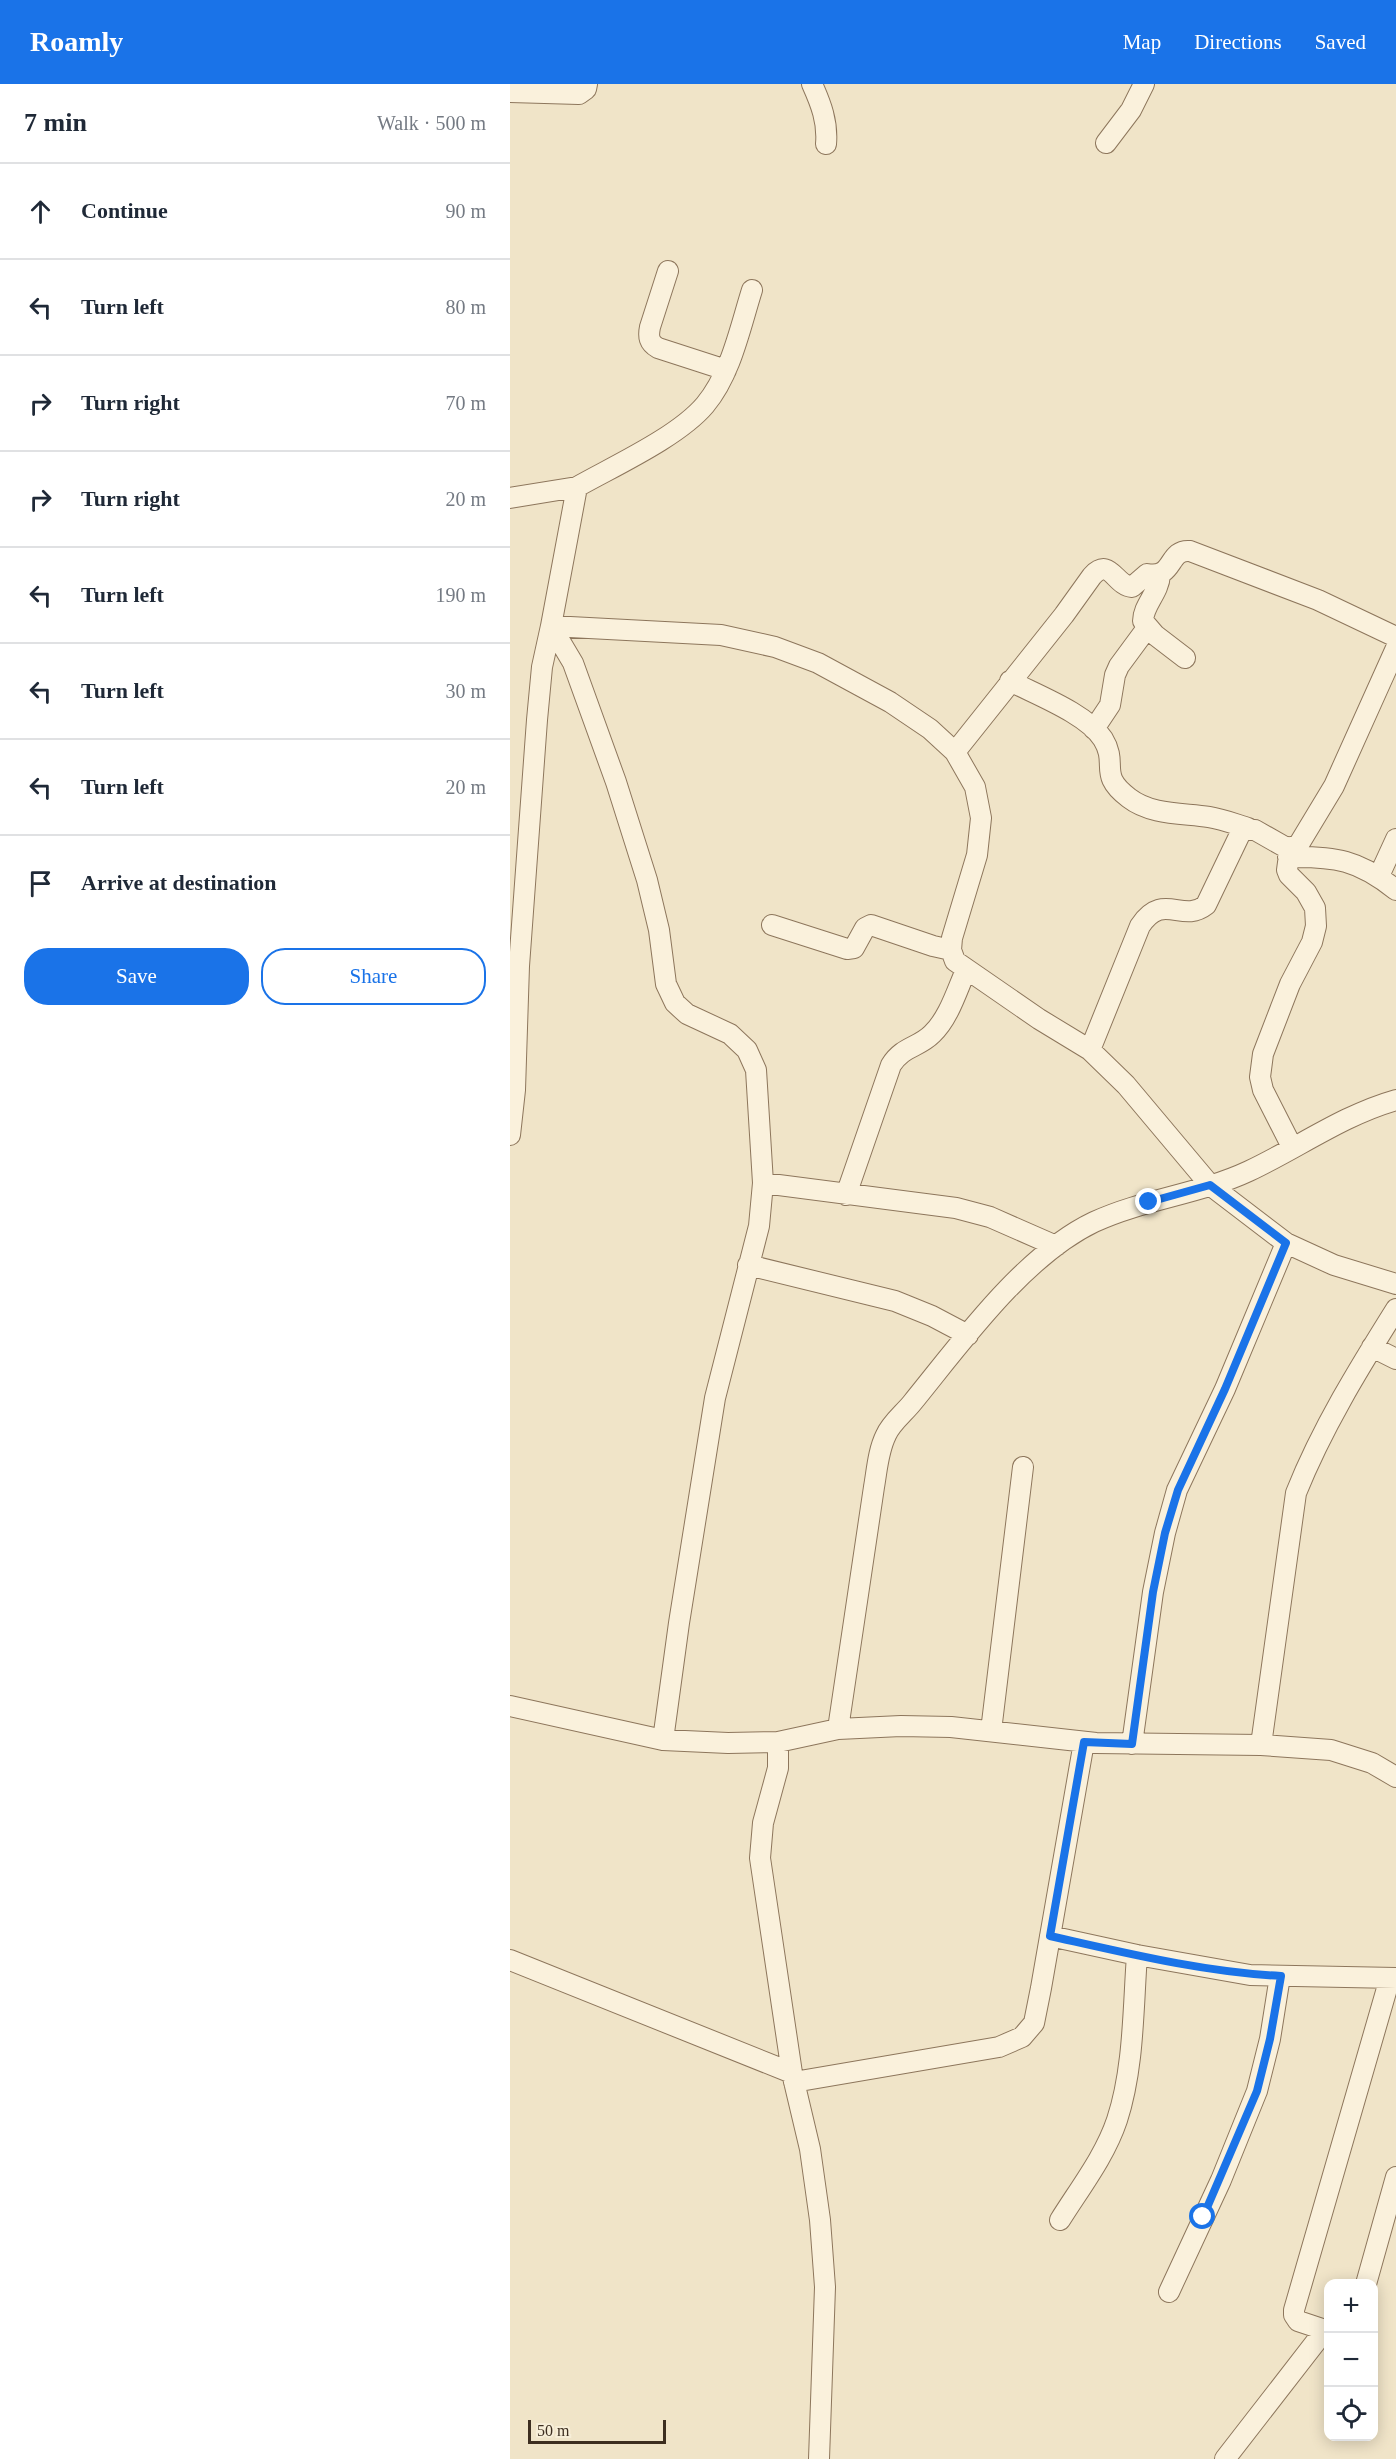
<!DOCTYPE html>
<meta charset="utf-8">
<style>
body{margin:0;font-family:Georgia,serif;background:#f2f2f3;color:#1f2937}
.controls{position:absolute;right:18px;bottom:18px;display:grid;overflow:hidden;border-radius:12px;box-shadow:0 3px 15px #0003}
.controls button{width:54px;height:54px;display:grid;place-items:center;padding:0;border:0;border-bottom:2px solid #e0e1e3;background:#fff;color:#1f2937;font:30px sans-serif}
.scale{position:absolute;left:18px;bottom:15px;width:138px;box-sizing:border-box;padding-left:6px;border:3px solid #3d2e20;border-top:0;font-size:16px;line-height:21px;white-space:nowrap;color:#3d2e20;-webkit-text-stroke:4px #f7eed8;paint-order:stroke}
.stop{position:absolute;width:18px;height:18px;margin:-14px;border:4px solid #1a73e8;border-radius:50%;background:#fff}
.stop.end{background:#1a73e8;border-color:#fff;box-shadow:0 2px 6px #0008}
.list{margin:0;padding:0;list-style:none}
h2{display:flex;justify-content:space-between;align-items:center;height:78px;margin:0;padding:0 24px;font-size:26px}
h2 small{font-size:20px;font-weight:400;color:#747a83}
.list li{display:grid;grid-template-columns:39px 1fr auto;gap:18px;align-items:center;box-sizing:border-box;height:96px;padding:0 24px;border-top:2px solid #e0e1e3}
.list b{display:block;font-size:22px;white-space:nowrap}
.list em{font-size:20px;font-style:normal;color:#747a83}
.actions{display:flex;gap:12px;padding:18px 24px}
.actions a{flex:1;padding:14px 0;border:2px solid #1a73e8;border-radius:24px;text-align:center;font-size:21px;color:#1a73e8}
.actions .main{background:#1a73e8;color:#fff}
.icon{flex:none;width:33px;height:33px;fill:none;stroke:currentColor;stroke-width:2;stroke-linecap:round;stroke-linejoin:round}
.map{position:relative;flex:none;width:886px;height:2375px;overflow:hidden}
header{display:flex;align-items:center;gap:36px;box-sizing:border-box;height:84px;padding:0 30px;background:#1a73e8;color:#fff}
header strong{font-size:28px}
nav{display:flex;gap:33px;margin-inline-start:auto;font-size:21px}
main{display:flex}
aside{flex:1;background:#fff}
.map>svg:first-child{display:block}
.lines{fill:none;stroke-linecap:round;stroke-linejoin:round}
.minor-casing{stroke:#8d765c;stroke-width:22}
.minor{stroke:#faf1dc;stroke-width:20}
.route{stroke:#1a73e8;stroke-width:8}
</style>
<header>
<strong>Roamly</strong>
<nav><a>Map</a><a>Directions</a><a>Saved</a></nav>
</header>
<main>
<aside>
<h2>7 min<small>Walk · 500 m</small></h2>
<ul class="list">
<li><svg class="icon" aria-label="ahead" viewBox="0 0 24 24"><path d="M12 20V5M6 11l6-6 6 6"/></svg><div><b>Continue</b></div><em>90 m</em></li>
<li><svg class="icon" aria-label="left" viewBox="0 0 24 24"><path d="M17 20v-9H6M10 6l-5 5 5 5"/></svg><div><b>Turn left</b></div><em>80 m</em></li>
<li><svg class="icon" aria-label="right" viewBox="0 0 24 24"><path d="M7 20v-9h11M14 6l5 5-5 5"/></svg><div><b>Turn right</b></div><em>70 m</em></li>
<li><svg class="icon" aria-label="right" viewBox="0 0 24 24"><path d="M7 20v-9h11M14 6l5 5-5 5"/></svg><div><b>Turn right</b></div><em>20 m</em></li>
<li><svg class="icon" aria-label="left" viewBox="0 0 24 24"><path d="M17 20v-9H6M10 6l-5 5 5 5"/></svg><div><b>Turn left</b></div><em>190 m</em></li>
<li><svg class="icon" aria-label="left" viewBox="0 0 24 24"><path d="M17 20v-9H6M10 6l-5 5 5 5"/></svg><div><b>Turn left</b></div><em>30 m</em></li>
<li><svg class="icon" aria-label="left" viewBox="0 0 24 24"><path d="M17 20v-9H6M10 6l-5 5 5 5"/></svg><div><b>Turn left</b></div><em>20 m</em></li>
<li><svg class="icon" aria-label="arrive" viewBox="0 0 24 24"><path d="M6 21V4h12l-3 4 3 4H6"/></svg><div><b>Arrive at destination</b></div></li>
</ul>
<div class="actions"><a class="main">Save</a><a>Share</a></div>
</aside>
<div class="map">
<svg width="886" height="2375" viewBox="0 0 886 2375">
<rect width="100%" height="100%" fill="#f0e4c8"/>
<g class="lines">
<defs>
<path id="minor" d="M302 0C311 20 318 38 316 60
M0 8 69 10 76 5 77 0
M596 59 621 26 634 0
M158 187 140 243C138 253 139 259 148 264L216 286
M67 403C104 382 168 353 195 321 221 290 230 244 242 206
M0 414 67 403 41 542 211 551 265 563 308 579 380 618 420 645 445 668 465 703 471 734 467 771 442 854 441 866 445 877 529 935 580 966 616 1001 700 1101 776 1159 824 1181 886 1200
M650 491C649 509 633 521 633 537L645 551 675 574
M500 597C527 611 577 630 593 655 609 681 587 690 619 714 641 731 672 729 699 733 712 735 725 740 738 744
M584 645 600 621 605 591 609 582 637 544
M445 668 554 531 582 492C600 472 605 502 622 503L637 490C665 495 657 465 680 467L808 516 886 553
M780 764 777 786 779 791 796 808 805 824 806 842 802 858 780 900 753 970 750 993 753 1006 782 1063
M778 773C825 772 849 776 886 806
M869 792 886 755
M262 841 337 865 344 864 355 844 361 841 423 862 441 866
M580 966 630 842C653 807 672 840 696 821L732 746H745L775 763 780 764 789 760 824 702 886 564
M0 1051 5 1006 9 882 27 636 32 583 41 542 63 579 106 698 137 796 149 846 156 900 165 919 177 930 220 950 237 966 246 986 253 1099 249 1142 205 1314 169 1539 153 1656
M253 1099 446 1124 480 1133 546 1162
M336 1111 381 981C393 962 408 964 422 950 439 934 447 906 456 886
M238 1181 385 1217 422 1232 458 1251
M862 1263 886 1275
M0 1622 153 1656 218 1659 268 1658 328 1645 391 1642 441 1643 586 1659 751 1661 821 1666 862 1679 886 1693
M328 1645 364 1403C367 1386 368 1367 376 1351 381 1339 394 1329 402 1319 451 1259 513 1172 584 1138 634 1115 690 1110 739 1087 788 1064 833 1031 886 1016
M481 1647 513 1383
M268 1658V1684L253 1739 250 1774 282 1989 300 2065 310 2136 315 2203 309 2375
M622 1660 643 1508 655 1449 667 1406 715 1305 776 1159
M751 1661 786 1409C812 1344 849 1284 886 1225
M540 1852 627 1871 740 1891 886 1894
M0 1876 282 1989
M284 1998 489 1963 512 1953 524 1939 531 1904 574 1658
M550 2136C570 2104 595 2072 607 2036 624 1984 623 1925 627 1871
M856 2200 886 2093
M659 2208 711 2096 747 2007 760 1955 770 1892
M815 2246 788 2237 784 2231V2226L880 1894
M715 2375 815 2246 818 2247"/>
</defs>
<use href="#minor" class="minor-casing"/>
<use href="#minor" class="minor"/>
</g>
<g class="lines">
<path class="route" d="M639 1118 700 1101 776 1159 715 1305 668 1406 655 1449 643 1508 622 1660 574 1658 540 1852C616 1869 693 1888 771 1892L760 1955 747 2007 693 2133"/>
</g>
</svg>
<div class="controls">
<button>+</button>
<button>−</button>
<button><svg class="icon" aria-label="locate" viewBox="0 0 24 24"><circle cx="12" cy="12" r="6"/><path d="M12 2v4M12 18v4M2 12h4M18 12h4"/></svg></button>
</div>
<div class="scale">50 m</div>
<div class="stop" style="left:693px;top:2133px"></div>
<div class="stop end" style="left:639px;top:1118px"></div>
</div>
</main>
